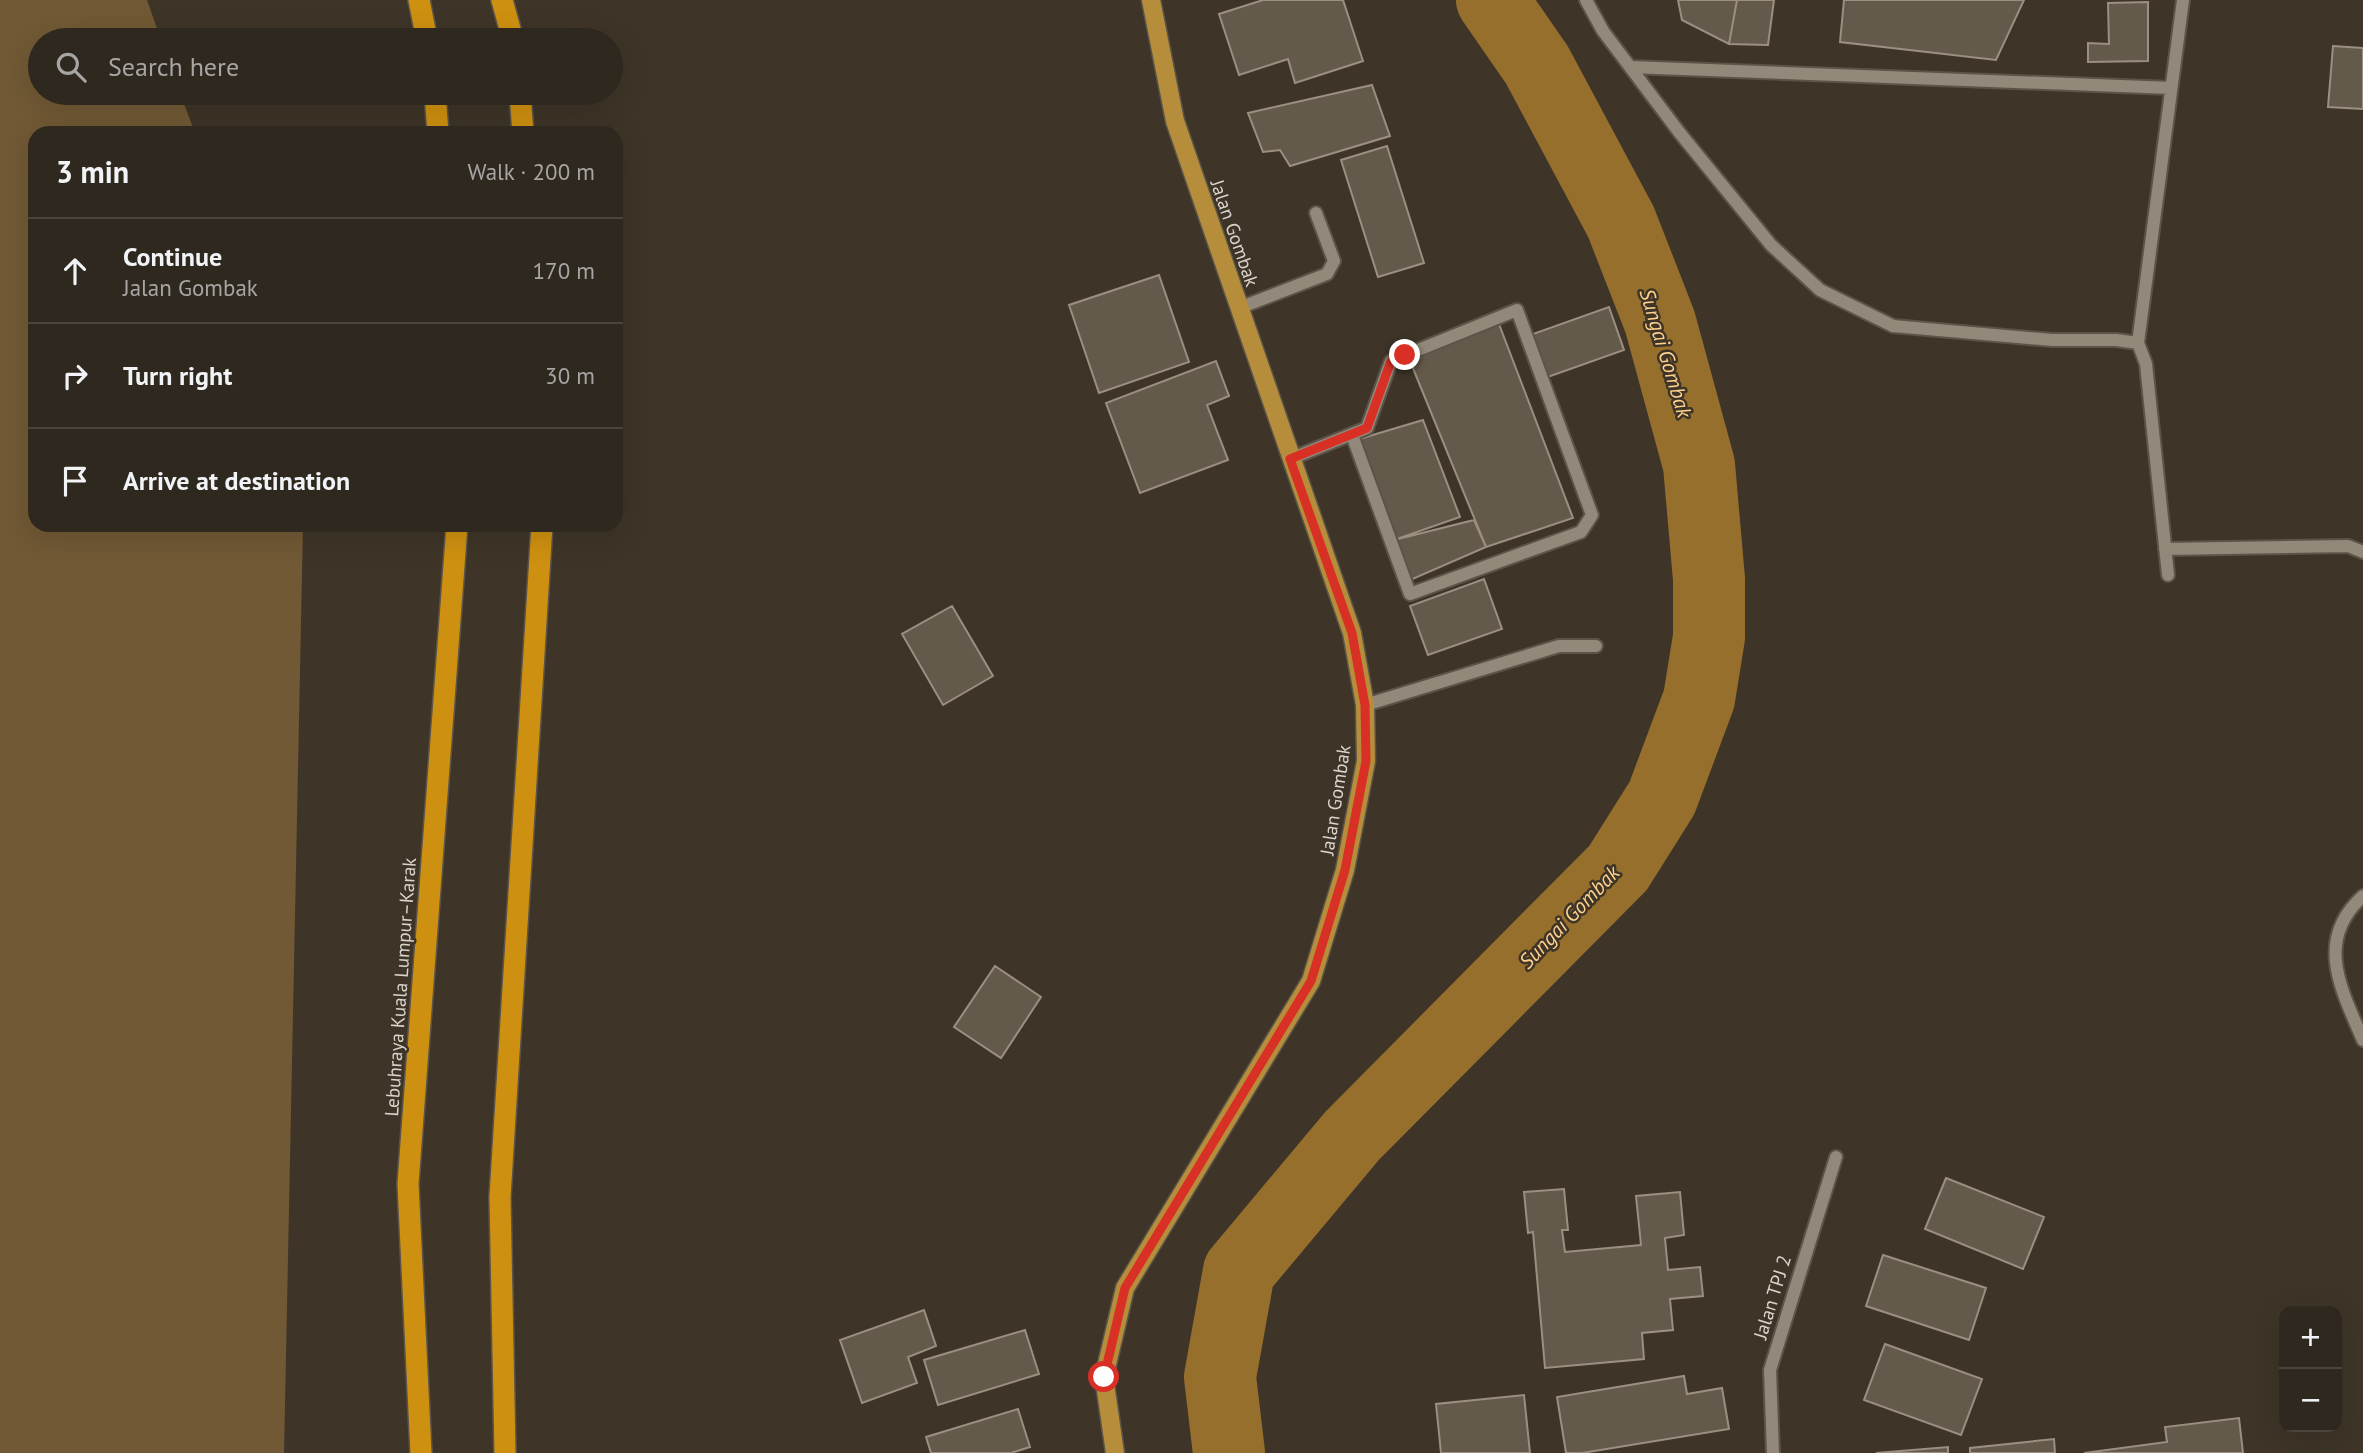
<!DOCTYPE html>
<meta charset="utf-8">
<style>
body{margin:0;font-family:"PT Sans",sans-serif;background:#3a342b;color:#f1f3f6}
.controls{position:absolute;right:21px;bottom:21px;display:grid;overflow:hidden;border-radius:14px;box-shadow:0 7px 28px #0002}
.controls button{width:63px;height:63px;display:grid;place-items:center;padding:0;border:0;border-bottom:2px solid #49443c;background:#2e281e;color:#f1f3f6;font:35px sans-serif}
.stop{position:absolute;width:21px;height:21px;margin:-16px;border:5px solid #d93025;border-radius:50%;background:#fff}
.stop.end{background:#d93025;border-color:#fff;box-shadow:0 2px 7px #0008}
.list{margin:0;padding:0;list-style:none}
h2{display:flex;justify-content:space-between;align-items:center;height:91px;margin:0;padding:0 28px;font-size:30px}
h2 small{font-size:23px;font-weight:400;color:#a7a6a4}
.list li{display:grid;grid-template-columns:46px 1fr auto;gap:21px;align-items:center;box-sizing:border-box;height:105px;padding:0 28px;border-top:2px solid #49443c}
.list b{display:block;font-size:26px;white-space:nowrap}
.list p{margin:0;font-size:23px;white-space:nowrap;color:#a7a6a4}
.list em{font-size:23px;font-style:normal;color:#a7a6a4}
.icon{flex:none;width:38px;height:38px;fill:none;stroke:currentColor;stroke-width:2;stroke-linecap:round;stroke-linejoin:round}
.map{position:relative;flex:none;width:2363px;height:1453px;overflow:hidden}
.search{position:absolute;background:#2e281e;box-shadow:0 7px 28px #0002;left:28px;top:28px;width:595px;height:77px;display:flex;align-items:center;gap:18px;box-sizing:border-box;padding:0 24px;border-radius:38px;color:#a7a6a4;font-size:26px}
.panel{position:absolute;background:#2e281e;box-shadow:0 7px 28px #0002;left:28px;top:126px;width:595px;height:406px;border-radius:21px}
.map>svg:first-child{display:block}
.green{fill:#715935}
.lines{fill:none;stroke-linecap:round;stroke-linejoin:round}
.river{stroke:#966f2d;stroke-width:72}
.building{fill:#645a4c;stroke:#9a8f80;stroke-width:2}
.minor-casing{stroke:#5b5448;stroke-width:16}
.major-casing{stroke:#5b5448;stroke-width:21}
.highway-casing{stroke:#5b5448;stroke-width:24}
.minor{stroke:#93897a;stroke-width:12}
.major{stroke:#b68d3a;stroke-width:18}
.highway{stroke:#ce9010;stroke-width:21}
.route{stroke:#d93025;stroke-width:9}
.labels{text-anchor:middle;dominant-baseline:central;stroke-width:5;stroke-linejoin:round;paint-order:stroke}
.street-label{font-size:19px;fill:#d9d4cc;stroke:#3e3528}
.water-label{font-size:21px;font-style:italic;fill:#ffd18c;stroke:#3e3528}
</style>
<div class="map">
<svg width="2363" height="1453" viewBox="0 0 2363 1453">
<rect width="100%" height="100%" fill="#3e3528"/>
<path class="green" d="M0 0H147L161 40H40V93H180L195 133H35V525H303L284 1453H0Z"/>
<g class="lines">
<path class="river" d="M1229 1453 1220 1377 1239 1271 1352 1136 1618 868 1662 798 1699 699 1709 637V579L1699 465 1660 322 1621 222 1537 65 1492 0"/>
</g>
<path class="building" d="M1263 0H1343L1363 61 1295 83 1288 59 1239 75 1219 14Z
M1678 0H1737L1729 44 1682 20Z
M1737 0H1774L1768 45 1729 44Z
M1844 0H2024L1996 60 1840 42Z
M2148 2V61L2088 62V43L2109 44 2108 3Z
M2333 46 2363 48V109L2328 107Z
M1372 85 1390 136 1290 166 1280 150 1263 152 1248 113Z
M1387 146 1424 263 1378 277 1341 160Z
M1159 275 1189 362 1099 393 1069 305Z
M1609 307 1624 350 1545 378 1530 335Z
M1499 324 1573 518 1486 547 1410 361Z
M1216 361 1229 396 1207 405 1228 460 1140 493 1106 403Z
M1423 420 1460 517 1394 540 1356 440Z
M1474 520 1486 547 1408 581 1394 540Z
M1484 579 1502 629 1428 655 1410 606Z
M952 606 993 676 943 705 902 634Z
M995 966 1041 997 1001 1058 954 1027Z
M1946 1178 2044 1217 2023 1269 1925 1229Z
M1564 1189 1568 1230H1562L1565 1252 1641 1245 1636 1196 1680 1192 1684 1235 1665 1238 1668 1270 1700 1267 1703 1296 1670 1299 1673 1330 1642 1333 1644 1359 1545 1368 1533 1232 1528 1233 1524 1192Z
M1883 1255 1986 1288 1969 1340 1866 1306Z
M924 1310 936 1346 908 1357 917 1383 862 1403 840 1340Z
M1025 1330 1039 1374 938 1405 924 1360Z
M1885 1344 1982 1379 1961 1435 1864 1400Z
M1684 1376 1687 1394 1722 1388 1729 1429 1582 1453H1566L1557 1397Z
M1524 1395 1530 1453H1441L1436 1404Z
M1018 1409 1030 1447 1011 1453H931L926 1437Z
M2239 1418 2243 1453H2084L2167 1442 2165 1427Z
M2054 1439 2055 1453H1970V1448Z
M1948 1447V1453H1876Z"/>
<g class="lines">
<defs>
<path id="minor" d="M1586 0 1603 31 1679 132 1771 245 1820 290 1893 326 2052 340H2116L2138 343 2146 364 2168 575
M1630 67 2171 88
M1239 308 1327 274 1334 261 1316 213
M2138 343 2183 0
M1290 459 1367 428 1391 361 1517 310 1592 515 1581 532 1410 594 1352 435
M2165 549 2348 546 2363 552
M1365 705 1559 646H1596
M2363 896C2314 940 2341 989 2363 1040
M1773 1453 1770 1370 1836 1157"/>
<path id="major" d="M1115 1453 1104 1377 1125 1288 1311 981 1345 870 1366 761 1365 705 1352 633 1175 121 1151 0"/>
<path id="highway" d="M419 0 427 40
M502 0 513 40
M435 93 438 133
M520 93 523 133
M421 1453 408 1184 457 525
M505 1453 500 1197 542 525"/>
</defs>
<use href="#minor" class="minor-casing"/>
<use href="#major" class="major-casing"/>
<use href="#highway" class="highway-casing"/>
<use href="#minor" class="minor"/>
<use href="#major" class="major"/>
<use href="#highway" class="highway"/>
</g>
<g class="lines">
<path class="route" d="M1104 1377 1125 1288 1311 981 1345 870 1366 761 1365 705 1352 633 1290 459 1367 428 1391 361 1405 355"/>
</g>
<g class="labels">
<g class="street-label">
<text transform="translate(1235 233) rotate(71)">Jalan Gombak</text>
<text transform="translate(1335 800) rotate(-81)">Jalan Gombak</text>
<text transform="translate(400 987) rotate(-86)">Lebuhraya Kuala Lumpur–Karak</text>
<text transform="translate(1772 1297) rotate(-73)">Jalan TPJ 2</text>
</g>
<g class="water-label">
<text transform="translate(1666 353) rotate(73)">Sungai Gombak</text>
<text transform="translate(1569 917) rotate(-46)">Sungai Gombak</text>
</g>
</g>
</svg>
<div class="controls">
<button>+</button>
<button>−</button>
</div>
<div class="stop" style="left:1104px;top:1377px"></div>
<div class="stop end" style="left:1405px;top:355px"></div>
<div class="search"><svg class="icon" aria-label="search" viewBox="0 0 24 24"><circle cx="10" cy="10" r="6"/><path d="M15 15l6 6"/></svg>Search here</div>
<section class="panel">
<h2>3 min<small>Walk · 200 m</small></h2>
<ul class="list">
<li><svg class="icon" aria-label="ahead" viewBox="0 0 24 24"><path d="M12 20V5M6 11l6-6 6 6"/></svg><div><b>Continue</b><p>Jalan Gombak</p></div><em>170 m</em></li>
<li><svg class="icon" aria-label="right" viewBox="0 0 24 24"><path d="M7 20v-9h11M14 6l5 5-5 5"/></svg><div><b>Turn right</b></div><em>30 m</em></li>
<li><svg class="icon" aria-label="arrive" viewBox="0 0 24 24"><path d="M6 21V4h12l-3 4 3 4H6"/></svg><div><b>Arrive at destination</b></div></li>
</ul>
</section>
</div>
